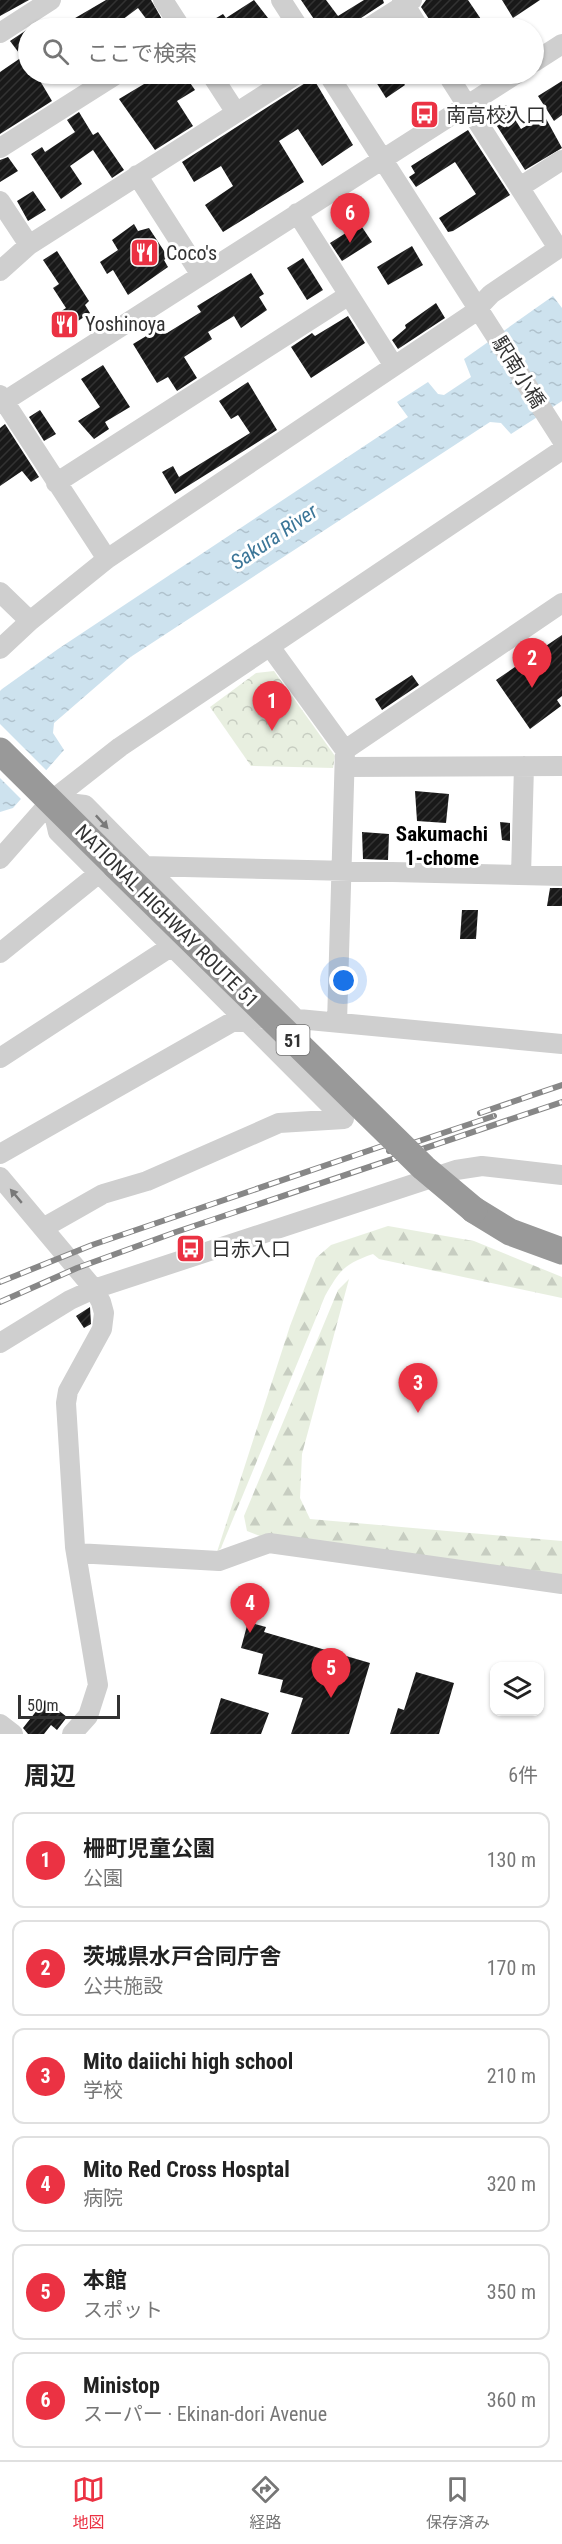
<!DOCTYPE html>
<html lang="ja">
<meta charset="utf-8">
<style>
body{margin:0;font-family:"Roboto Condensed","Noto Sans JP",sans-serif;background:#f6f6f6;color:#222}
.controls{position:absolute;right:18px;bottom:18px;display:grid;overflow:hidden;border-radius:12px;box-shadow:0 2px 4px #0004}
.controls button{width:54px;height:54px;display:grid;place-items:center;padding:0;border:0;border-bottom:2px solid #e0e0e0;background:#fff;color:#222;font:30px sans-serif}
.scale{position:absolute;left:18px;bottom:15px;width:102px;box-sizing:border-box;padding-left:6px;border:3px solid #323232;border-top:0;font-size:16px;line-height:21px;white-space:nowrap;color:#323232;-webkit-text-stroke:4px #fff;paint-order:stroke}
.you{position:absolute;left:344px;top:981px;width:21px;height:21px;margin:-15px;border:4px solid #fff;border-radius:50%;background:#1a73e8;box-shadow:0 0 0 9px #1a73e833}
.badge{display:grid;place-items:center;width:39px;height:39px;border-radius:50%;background:#eb3243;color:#fff;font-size:20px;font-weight:700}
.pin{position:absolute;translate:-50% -50px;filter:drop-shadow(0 2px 3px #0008)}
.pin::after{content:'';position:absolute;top:32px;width:21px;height:18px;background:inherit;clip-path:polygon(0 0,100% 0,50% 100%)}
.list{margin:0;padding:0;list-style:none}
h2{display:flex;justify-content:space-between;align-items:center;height:78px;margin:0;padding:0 24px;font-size:26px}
h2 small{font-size:20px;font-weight:400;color:#767676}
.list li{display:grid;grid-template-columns:39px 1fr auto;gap:18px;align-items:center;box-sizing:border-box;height:96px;margin:0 12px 12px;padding:0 12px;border:2px solid #e0e0e0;border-radius:12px}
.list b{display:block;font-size:22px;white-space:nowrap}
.list p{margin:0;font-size:20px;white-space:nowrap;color:#767676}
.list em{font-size:20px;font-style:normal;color:#767676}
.icon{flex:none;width:33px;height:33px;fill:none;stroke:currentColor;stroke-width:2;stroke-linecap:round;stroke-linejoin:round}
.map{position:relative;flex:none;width:562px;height:1734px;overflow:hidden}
.search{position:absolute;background:#fff;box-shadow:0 2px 4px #0004;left:18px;right:18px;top:18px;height:66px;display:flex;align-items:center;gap:15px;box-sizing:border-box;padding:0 21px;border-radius:33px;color:#767676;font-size:22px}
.sheet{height:726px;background:#fff}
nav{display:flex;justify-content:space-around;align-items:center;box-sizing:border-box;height:84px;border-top:2px solid #e0e0e0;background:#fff;font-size:16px;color:#767676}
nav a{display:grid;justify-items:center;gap:3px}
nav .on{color:#eb3243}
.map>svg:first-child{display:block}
.forest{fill:url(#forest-firs)}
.park{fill:url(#park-crowns)}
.water{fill:url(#water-ripples)}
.pier{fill:#fff}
.building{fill:url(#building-hatch)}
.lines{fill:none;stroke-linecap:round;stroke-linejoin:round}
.minor{stroke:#cfcfcf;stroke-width:20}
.highway{stroke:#999;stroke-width:27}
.rail-casing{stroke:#878787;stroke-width:6}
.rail{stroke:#fff;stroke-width:4;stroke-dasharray:11;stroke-linecap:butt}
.highway-bridge{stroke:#999;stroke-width:27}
.oneway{fill:#797979}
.labels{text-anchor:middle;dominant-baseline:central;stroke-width:6;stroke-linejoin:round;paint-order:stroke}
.shield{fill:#fff;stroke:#707070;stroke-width:1.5}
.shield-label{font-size:18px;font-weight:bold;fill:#323232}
.poi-label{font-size:20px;fill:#323232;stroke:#fff;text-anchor:start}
.street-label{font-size:20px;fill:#323232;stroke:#fff}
.water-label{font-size:21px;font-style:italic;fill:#3c7698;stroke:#fff}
.neighbourhood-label{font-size:21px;font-weight:bold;fill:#000;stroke:#fff}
</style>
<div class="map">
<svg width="562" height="1734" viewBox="0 0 562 1734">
<defs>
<pattern id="forest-firs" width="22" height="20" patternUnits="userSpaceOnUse" patternTransform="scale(1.5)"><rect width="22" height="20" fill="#e8efe0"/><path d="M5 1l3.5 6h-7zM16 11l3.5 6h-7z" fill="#c7cdc1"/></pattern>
<pattern id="park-crowns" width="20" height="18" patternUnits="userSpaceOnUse" patternTransform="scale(1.5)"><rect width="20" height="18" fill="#e8efe0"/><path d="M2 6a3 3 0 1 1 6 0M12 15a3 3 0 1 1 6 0" fill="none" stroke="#c7cdc1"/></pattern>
<pattern id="water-ripples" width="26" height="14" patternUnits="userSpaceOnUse" patternTransform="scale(1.5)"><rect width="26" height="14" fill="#cde2ee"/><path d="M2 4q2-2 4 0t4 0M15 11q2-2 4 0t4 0" fill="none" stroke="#b0c2cd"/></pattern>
<pattern id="building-hatch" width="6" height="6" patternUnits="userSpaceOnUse" patternTransform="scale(1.5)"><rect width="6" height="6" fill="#191919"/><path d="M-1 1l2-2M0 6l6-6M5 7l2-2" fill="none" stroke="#323232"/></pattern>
</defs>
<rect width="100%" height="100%" fill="#fff"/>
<path class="forest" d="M388 1226 474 1241 562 1277V1298L379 1259 373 1254C344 1264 340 1270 325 1296L221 1548 217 1552 290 1326 316 1258 331 1245Z
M349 1279 302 1454 300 1498 310 1519 562 1541V1578L260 1536 247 1531 244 1516 338 1290Z"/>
<path class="park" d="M274 671 335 756 333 768 251 766 210 707 256 673Z"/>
<path class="water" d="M553 296 562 308V401L511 434 501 423 490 422 129 658 54 723 53 733 64 750 13 808 0 812V691L2 689 58 649 408 417 397 402 428 382 438 394 444 395 471 377 464 359Z"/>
<path class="pier" d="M0 724 48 772 23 801 0 778Z"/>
<path class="building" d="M0 0H29L0 16Z
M106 0H151L167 28H153L138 8 114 26 112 23 103 28H58Z
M254 0 268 18 251 28H199L223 14 226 18Z
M301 0H326L338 16 364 0H383L384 3 361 18 356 28H320Z
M426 0H468L487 28H435L421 7Z
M502 0H540L513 18Z
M28 29V74H36L52 101 0 134V72L22 57 10 41Z
M151 74H184L195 90 177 101 193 126 155 150 119 99 154 78Z
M371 74H398L405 85 386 98Z
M313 78 353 145 322 166 298 129 279 141 304 182 223 232 205 205 233 186 221 166 194 182 182 162Z
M562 81V115L554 121 538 96Z
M506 105 521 129 544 115 562 148 525 170 490 115Z
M79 112 93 135 98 132 124 170 112 178 93 150 70 166 82 184 61 199 31 154 42 147 45 152 75 132 67 120Z
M468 130 510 195 453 231 448 232 439 218 476 194 455 162 416 187 409 177 415 173 411 166Z
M8 157 18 171 0 182V160Z
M33 191 46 210 28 221 17 201Z
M134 224 138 231 149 228 168 257 164 260 168 267 128 295 113 270 107 274 100 262 118 250 112 240Z
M360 224 372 242 342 261 330 243Z
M412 246 423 265 388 285 377 267Z
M57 251 89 301 85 305 90 313 72 325 75 330 65 337 52 317 66 308 53 288 59 284 43 260Z
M303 258 323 290 307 300 287 268Z
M251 273 264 294 259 297 267 310 241 328 234 316 208 332 212 339 184 357 197 378 177 391 168 377 157 383 133 344 163 326 167 333 201 312 197 306Z
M436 303 445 318 398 349 392 340 406 328 405 325Z
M348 316 365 343 311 378 291 347 312 333 315 336Z
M103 365 130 407 105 422 109 429 94 439 78 421 100 407 81 379Z
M248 382 277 430 175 494 162 472 173 466 179 477 250 433 238 415 231 419 219 401Z
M40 410 56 434 44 441 29 417Z
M5 424 39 477 31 482 22 471 0 486V428Z
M562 635V696L557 700 561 706 530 729 496 680Z
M412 675 419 685 382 710 375 699Z
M415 791 449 794 446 823 417 821Z
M500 822 510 823V841L502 840Z
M362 832 389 834 388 860 363 859Z
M550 888H562V906H547Z
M462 910H478L476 939H460Z
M90 1307 91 1324 84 1328 76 1316Z
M248 1622 266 1627 264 1632 370 1663 349 1734H291L303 1698 280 1692 283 1680 258 1674 263 1654 241 1648Z
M416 1672 454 1683 439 1734H390L398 1708 404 1710Z
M221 1698 269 1713 261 1734H210Z
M45 1700 67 1717 57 1730 51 1725 44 1734H28L23 1728Z"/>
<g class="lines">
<path class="minor" d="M163 0 181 28
M281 0 299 28
M402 0 419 28
M368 28 412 0
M0 33 51 0
M534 62 562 44
M211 74 235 111
M328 74 562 440
M447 74 558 248
M0 148 117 74
M137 175 201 275
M520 187 562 160
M0 201 29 245
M297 213 394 366
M0 271 29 245 297 74
M0 395 107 559
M0 404 516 74
M56 483 349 295
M0 592 30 621
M271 648 345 750 337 1023
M0 649 30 621 107 559 472 314 491 294 562 246
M345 750 562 603
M346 767 562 766
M51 801 85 805 297 1020
M0 859 51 801 120 747 562 450
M143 866 562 876
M521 875 524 766
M0 953 98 874
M0 1058 172 946
M0 1154 232 1022 277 1017 562 1044
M0 1177 94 1289 101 1302 104 1313 102 1329 68 1391 66 1403 75 1547 98 1685 88 1716 72 1734
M43 1228 103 1194 147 1181 279 1123 344 1119 58 832 51 801
M0 1343 70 1300 94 1289 456 1170 482 1166 562 1175
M76 1553 219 1561 269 1543 562 1584
M0 1724 13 1734"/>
<path class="highway" d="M0 751 116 866
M474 1210 510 1232 562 1251"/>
<defs>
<path id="rail" d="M480 1113 562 1085
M389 1151 494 1116
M0 1282 92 1245 397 1141
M0 1302 77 1268 176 1232 562 1102"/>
</defs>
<use href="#rail" class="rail-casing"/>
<use href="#rail" class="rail"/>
<path class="highway-bridge" d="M116 866 424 1168 474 1210"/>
</g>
<defs><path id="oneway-solid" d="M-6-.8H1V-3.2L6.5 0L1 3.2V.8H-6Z" transform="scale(1.5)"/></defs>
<g class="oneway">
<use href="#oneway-solid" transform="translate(102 822) rotate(47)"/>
<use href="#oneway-solid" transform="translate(16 1196) rotate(-130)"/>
</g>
<defs>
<symbol id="bus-square" viewBox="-11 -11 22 22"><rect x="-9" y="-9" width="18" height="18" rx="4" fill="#eb3243" stroke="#fff"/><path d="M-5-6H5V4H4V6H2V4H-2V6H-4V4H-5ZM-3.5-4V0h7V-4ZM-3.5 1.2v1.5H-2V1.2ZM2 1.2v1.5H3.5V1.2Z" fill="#fff"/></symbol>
<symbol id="restaurant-square" viewBox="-11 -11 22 22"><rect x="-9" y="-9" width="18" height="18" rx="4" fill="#eb3243" stroke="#fff"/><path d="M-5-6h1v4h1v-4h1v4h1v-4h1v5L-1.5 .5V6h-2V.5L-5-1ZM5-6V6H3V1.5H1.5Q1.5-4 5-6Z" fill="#fff"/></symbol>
</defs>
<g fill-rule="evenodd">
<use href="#bus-square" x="408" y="98" width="33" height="33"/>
<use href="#restaurant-square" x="128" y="236" width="33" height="33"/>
<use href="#restaurant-square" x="48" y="308" width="33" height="33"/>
<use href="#bus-square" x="174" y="1232" width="33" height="33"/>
</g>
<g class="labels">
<rect class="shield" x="276.5" y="1025" width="33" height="30" rx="4.5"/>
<g class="shield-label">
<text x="293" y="1040">51</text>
</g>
<g class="poi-label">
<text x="446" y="115">南高校入口</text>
<text x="166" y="253">Coco's</text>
<text x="85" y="324">Yoshinoya</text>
<text x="211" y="1249">日赤入口</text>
</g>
<g class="street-label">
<text transform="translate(519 372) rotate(58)">駅南小橋</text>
<text transform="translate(167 916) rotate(45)">NATIONAL HIGHWAY ROUTE 51</text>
</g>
<g class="water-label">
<text transform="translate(274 537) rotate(-34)">Sakura River</text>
</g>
<g class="neighbourhood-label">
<text x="442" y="834">Sakumachi<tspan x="442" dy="24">1-chome</tspan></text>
</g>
</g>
</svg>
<div class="controls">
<button><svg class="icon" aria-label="layers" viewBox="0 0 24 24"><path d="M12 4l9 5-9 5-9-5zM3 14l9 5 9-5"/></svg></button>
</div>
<div class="scale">50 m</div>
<div class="you"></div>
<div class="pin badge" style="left:272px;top:731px">1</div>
<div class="pin badge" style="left:532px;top:688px">2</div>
<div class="pin badge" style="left:418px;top:1413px">3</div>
<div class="pin badge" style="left:250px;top:1633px">4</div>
<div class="pin badge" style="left:331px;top:1698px">5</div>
<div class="pin badge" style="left:350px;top:243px">6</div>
<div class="search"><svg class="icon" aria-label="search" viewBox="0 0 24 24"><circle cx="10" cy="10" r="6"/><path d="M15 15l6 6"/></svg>ここで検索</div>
</div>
<section class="sheet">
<h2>周辺<small>6件</small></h2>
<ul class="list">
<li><span class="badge">1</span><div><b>柵町児童公園</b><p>公園</p></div><em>130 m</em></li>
<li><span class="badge">2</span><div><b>茨城県水戸合同庁舎</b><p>公共施設</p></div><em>170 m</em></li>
<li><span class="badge">3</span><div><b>Mito daiichi high school</b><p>学校</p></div><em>210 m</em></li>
<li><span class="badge">4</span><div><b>Mito Red Cross Hosptal</b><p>病院</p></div><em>320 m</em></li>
<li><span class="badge">5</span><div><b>本館</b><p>スポット</p></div><em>350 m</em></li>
<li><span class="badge">6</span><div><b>Ministop</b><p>スーパー · Ekinan-dori Avenue</p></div><em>360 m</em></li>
</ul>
</section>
<nav>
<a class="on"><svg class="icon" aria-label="map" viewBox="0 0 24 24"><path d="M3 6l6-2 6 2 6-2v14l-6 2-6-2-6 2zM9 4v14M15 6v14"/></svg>地図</a>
<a><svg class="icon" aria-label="directions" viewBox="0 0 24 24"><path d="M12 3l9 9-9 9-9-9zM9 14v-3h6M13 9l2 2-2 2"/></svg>経路</a>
<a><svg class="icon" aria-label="saved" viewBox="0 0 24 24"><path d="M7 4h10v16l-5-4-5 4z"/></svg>保存済み</a>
</nav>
